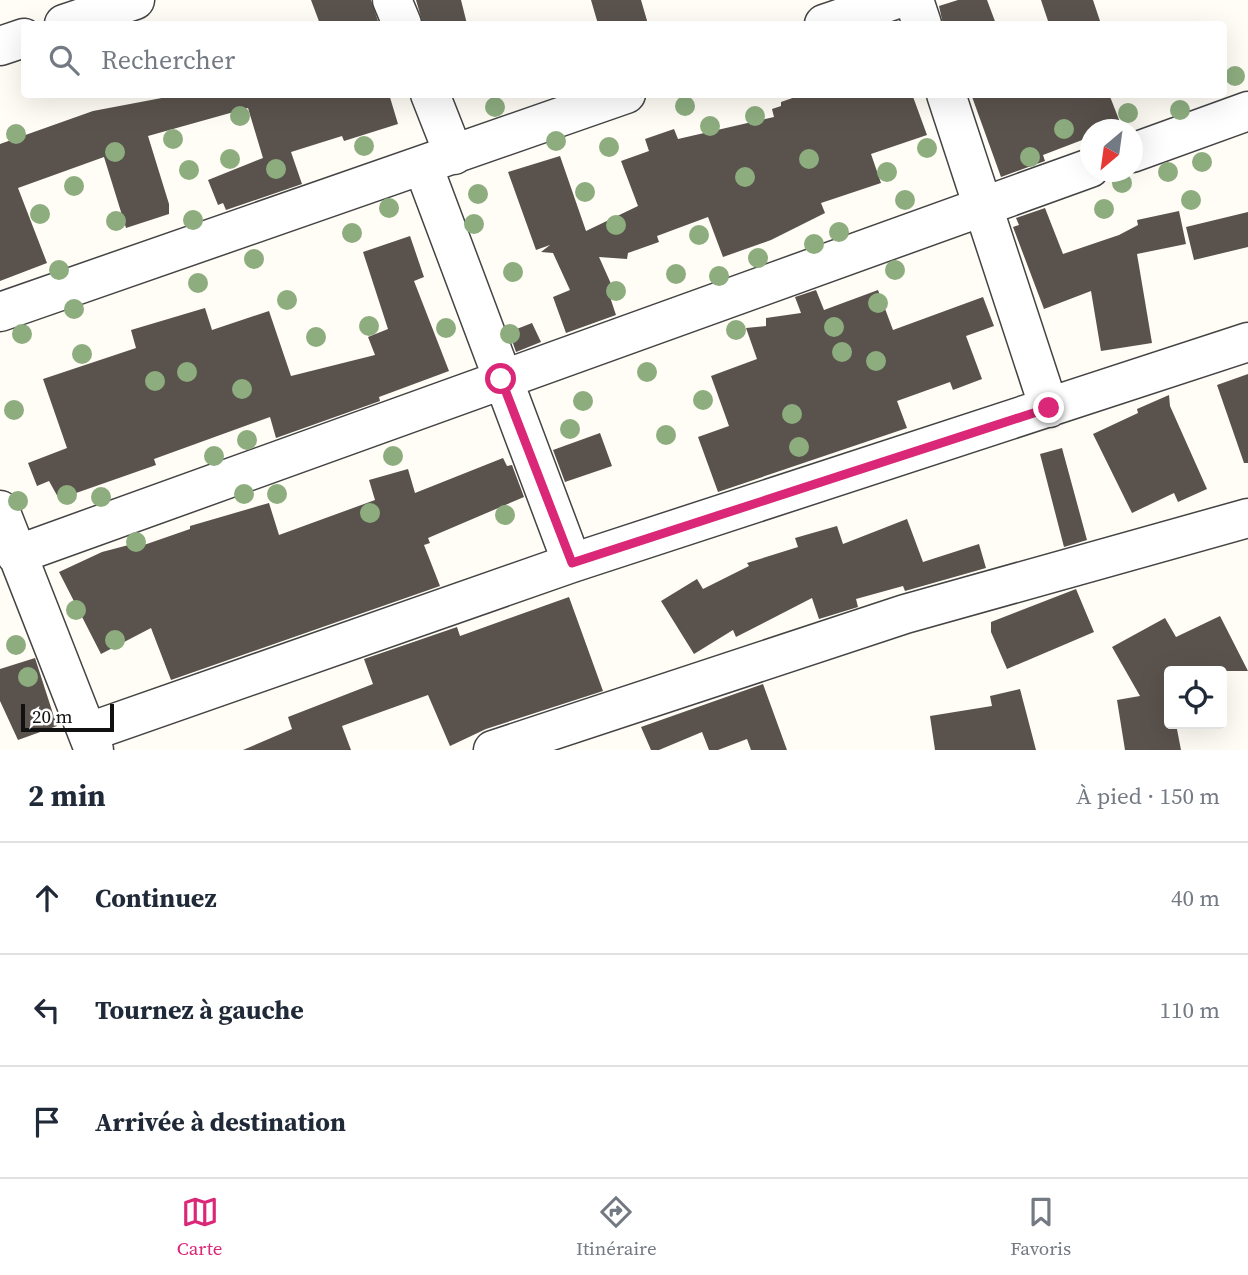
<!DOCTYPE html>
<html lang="fr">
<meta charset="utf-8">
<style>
body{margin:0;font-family:"Source Serif 4",serif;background:#f6f6f7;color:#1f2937}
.controls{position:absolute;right:21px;bottom:21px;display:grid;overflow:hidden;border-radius:7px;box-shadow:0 7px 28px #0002}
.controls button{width:63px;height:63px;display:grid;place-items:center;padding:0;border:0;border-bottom:2px solid #e0e1e3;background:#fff;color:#1f2937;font:35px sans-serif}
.compass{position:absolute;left:1080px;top:119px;width:63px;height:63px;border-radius:50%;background:#fff;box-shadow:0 7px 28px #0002;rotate:209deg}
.scale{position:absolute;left:21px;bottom:18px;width:93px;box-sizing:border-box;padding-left:7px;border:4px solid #111;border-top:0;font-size:19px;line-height:24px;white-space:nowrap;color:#111;-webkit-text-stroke:5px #fff;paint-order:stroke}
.stop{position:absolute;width:21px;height:21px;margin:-16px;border:5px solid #db2777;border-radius:50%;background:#fff}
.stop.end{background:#db2777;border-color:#fff;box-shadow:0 2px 7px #0008}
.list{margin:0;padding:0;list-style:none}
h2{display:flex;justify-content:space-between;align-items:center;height:91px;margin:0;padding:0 28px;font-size:30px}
h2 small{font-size:23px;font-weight:400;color:#747a83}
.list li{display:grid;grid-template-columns:46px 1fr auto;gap:21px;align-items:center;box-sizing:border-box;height:112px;padding:0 28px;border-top:2px solid #e0e1e3}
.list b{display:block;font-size:26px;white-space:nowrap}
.list em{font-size:23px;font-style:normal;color:#747a83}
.icon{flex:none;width:38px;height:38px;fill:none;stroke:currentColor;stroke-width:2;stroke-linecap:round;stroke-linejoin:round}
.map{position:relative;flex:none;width:1248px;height:750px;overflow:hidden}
.search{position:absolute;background:#fff;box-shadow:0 7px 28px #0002;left:21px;right:21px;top:21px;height:77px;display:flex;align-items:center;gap:18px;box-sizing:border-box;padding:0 24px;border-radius:7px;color:#747a83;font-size:26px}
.sheet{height:427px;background:#fff}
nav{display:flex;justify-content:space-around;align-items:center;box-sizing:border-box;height:98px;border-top:2px solid #e0e1e3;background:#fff;font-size:19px;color:#747a83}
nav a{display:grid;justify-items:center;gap:4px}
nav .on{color:#db2777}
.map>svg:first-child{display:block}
.building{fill:#5a524d}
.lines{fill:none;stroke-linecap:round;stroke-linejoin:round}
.minor-casing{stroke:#444;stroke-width:41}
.minor{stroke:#fff;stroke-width:38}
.tree{fill:#8dad7f}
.route{stroke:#db2777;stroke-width:9}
</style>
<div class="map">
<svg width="1248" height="750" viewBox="0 0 1248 750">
<rect width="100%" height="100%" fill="#fffdf5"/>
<path class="building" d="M311 0H371L379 24H320Z
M416 0H461L467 24H423Z
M591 0H641L648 24H598Z
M958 0H987L996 24H943L939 6Z
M1041 0H1093L1101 24H1049Z
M166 94H389L398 124 344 141 342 136 291 152 302 184 226 210 223 203 218 205 208 180 263 158 248 108 148 136 169 204V214L126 228 104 157 18 188 47 263 0 281V144L93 111 167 97Z
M804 94H912L927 135 871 154 881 183 821 203 825 213 771 240 723 257 708 217 657 236 659 242 628 253 627 259 599 257 612 286 607 288 616 315 566 333 553 297 570 290 553 253 541 252 550 245 536 250 508 172 560 156 586 231 638 206 621 161 649 151 645 139 674 129 678 139 774 117 772 109 781 106V102Z
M971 94H1109L1123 130H1090V137L1043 155 1045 161 1001 177Z
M1045 208 1063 254 1119 235 1138 225 1137 220 1179 211 1186 244 1137 254 1152 343 1101 351 1091 291 1044 309 1013 227 1019 225 1016 218Z
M1248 212V247L1194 260 1186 227Z
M410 236 424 277 414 281 449 371 379 397 380 401 276 438 270 417 154 459 156 465 59 499 49 481 37 486 28 463 67 448 43 379 136 348 131 330 205 308 212 330 269 311 291 376 375 355 368 337 388 329 363 252Z
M816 290 824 310 878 290 893 330 983 297 994 326 966 336 982 379 953 390 950 382 897 401 907 428 718 492 698 437 729 426 711 376 757 359 746 328 766 326V318L801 313 795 297Z
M532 323 541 342 516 352 509 332Z
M1248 374V463H1244L1217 385Z
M1169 395 1170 406 1207 489 1178 502 1174 493 1132 513 1093 434 1138 413 1137 409Z
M600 433 612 466 565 482 553 450Z
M1062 448 1087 540 1064 547 1040 454Z
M503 458 507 466 512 465 524 497 428 538 430 543 424 545 440 586 171 680 151 628 101 654 59 572 102 552 140 542 141 546 190 529V526L269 503 279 535 375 500 369 480 408 469 415 493Z
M907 519 923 562 979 544 986 568 905 591 903 586 856 599 858 607 819 619 812 598 736 637 733 630 694 654 661 601 697 579 703 589 749 566 747 563 798 547 795 538 837 526 843 544Z
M1076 589 1094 632 1007 669 991 632V622Z
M569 597 603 691 486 729 450 746 428 695 342 726 351 750H243L292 729 288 717 373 684 364 659 457 627 460 636Z
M1220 616 1248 671H1169V724H1176L1181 750H1125L1117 700 1140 696 1112 647 1165 618 1176 637Z
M35 658 57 726 18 740 0 701V669Z
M763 684 787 750H751L747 739 718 750H709L702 732 659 750H651L641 727Z
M1020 689 1036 750H935L930 716 992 706 990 696Z"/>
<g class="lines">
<defs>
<path id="minor" d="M392 0 402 24
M914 0 922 24
M64 24 135 0
M824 24 894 0
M0 46 24 38
M430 94 454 155
M946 94 1049 408
M1132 153 1248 111
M423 166 572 563
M0 312 626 94
M0 510 94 750
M16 555 1090 168
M89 732 572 563 1248 342
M493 750 905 614 1248 518"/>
</defs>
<use href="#minor" class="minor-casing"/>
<use href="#minor" class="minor"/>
</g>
<g class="tree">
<circle cx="1235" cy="76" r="10"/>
<circle cx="685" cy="106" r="10"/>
<circle cx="495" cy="107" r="10"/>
<circle cx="1180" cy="110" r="10"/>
<circle cx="1128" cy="113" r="10"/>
<circle cx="240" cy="116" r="10"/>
<circle cx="755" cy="116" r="10"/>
<circle cx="710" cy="126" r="10"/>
<circle cx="1064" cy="129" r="10"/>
<circle cx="16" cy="134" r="10"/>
<circle cx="173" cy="139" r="10"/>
<circle cx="556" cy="141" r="10"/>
<circle cx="364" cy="146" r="10"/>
<circle cx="609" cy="147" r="10"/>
<circle cx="927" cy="148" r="10"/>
<circle cx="115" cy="152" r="10"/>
<circle cx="1030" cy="157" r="10"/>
<circle cx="230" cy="159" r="10"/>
<circle cx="809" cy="159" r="10"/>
<circle cx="1202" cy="162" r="10"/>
<circle cx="276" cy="169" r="10"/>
<circle cx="189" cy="170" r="10"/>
<circle cx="887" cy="172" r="10"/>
<circle cx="1168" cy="172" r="10"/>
<circle cx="745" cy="177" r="10"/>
<circle cx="1122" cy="183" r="10"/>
<circle cx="74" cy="186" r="10"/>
<circle cx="585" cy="192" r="10"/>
<circle cx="478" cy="194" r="10"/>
<circle cx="905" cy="200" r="10"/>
<circle cx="1191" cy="200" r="10"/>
<circle cx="389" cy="208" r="10"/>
<circle cx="1104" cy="209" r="10"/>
<circle cx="40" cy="214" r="10"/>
<circle cx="193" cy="220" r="10"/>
<circle cx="116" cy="221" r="10"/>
<circle cx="474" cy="224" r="10"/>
<circle cx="616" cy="225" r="10"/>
<circle cx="839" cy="232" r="10"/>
<circle cx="352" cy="233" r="10"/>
<circle cx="699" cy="235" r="10"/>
<circle cx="814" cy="244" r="10"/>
<circle cx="758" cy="258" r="10"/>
<circle cx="254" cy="259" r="10"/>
<circle cx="59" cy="270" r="10"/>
<circle cx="895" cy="270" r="10"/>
<circle cx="513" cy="272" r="10"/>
<circle cx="676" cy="274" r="10"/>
<circle cx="719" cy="276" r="10"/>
<circle cx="198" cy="283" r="10"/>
<circle cx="616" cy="291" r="10"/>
<circle cx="287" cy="300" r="10"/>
<circle cx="878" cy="303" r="10"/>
<circle cx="74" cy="309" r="10"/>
<circle cx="369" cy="326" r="10"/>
<circle cx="834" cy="327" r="10"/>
<circle cx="446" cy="328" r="10"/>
<circle cx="736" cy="330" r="10"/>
<circle cx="22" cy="334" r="10"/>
<circle cx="510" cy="334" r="10"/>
<circle cx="316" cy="337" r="10"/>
<circle cx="842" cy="352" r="10"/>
<circle cx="82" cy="354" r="10"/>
<circle cx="876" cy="361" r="10"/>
<circle cx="187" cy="372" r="10"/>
<circle cx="647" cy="372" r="10"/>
<circle cx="155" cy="381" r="10"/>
<circle cx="242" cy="389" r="10"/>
<circle cx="703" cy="400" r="10"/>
<circle cx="583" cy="401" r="10"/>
<circle cx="14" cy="410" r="10"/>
<circle cx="792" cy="414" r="10"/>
<circle cx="570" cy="429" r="10"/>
<circle cx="666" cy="435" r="10"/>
<circle cx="247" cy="440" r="10"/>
<circle cx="799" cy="447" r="10"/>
<circle cx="214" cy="456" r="10"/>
<circle cx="393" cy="456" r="10"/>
<circle cx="244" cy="494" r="10"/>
<circle cx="277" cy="494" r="10"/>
<circle cx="67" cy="495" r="10"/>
<circle cx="101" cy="497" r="10"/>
<circle cx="18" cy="501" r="10"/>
<circle cx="370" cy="513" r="10"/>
<circle cx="505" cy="515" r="10"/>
<circle cx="136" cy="542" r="10"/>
<circle cx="76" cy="610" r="10"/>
<circle cx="115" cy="640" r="10"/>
<circle cx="16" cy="645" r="10"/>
<circle cx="28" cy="677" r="10"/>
</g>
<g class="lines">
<path class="route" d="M501 379 572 563 1049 408"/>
</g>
</svg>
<div class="controls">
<button><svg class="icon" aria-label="locate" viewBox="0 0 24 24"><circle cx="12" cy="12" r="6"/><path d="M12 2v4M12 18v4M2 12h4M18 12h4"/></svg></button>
</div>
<svg class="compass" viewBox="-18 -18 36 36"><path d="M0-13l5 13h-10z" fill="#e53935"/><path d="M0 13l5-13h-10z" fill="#747a83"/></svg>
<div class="scale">20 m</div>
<div class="stop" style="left:501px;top:379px"></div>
<div class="stop end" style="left:1049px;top:408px"></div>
<div class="search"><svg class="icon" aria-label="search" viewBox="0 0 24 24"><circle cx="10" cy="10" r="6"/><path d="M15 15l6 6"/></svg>Rechercher</div>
</div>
<section class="sheet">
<h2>2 min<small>À pied · 150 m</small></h2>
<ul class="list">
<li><svg class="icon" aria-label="ahead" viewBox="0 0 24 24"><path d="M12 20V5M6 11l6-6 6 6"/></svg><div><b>Continuez</b></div><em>40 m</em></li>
<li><svg class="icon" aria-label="left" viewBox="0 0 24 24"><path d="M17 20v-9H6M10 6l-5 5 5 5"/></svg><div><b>Tournez à gauche</b></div><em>110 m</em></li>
<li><svg class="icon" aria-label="arrive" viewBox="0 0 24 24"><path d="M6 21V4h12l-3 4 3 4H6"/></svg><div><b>Arrivée à destination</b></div></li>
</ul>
</section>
<nav>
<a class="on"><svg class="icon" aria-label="map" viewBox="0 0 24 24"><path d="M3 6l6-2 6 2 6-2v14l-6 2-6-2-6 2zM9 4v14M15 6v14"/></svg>Carte</a>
<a><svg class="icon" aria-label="directions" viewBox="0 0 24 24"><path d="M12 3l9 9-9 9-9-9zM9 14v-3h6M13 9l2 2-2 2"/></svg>Itinéraire</a>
<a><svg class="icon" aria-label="saved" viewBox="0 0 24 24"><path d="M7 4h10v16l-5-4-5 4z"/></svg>Favoris</a>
</nav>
